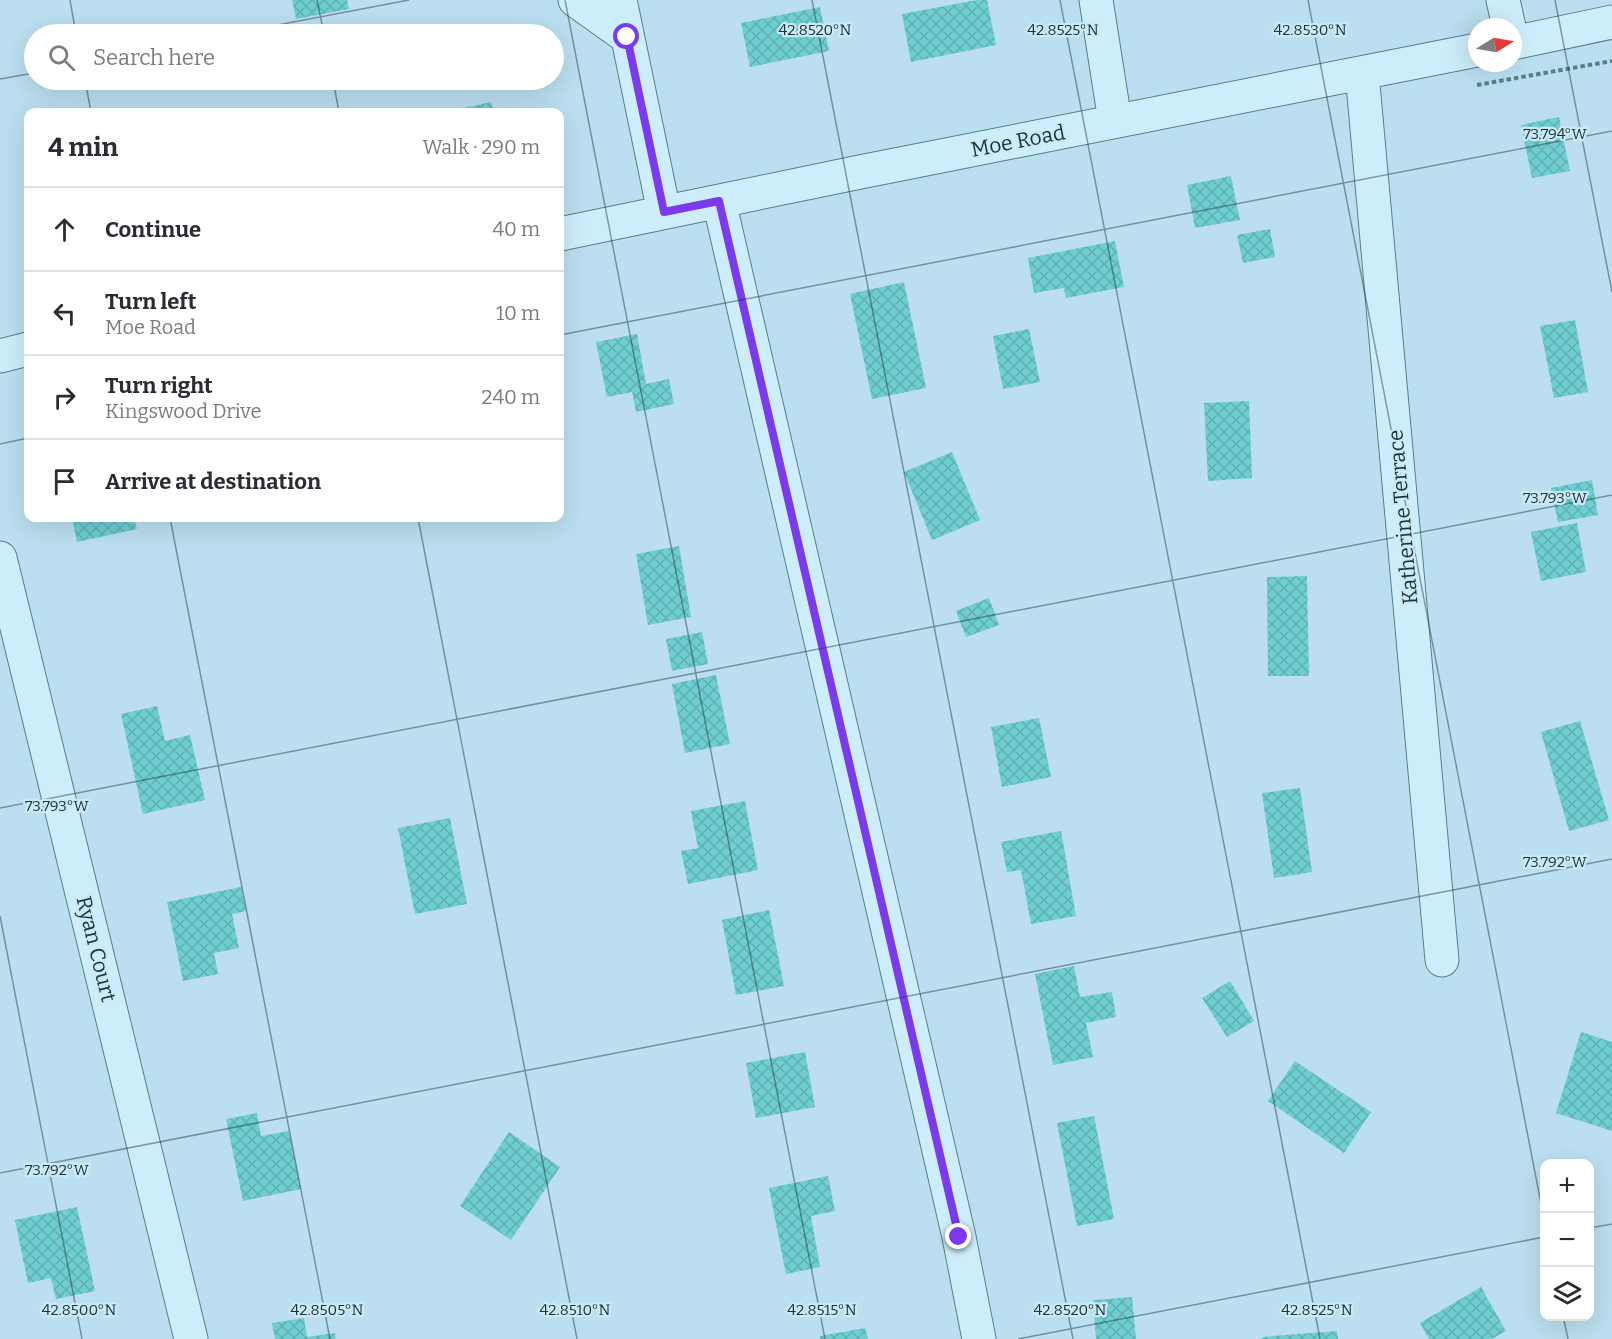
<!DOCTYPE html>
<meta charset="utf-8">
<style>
body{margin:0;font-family:Bitter,serif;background:#f2f2f3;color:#2b2b33}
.controls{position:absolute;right:18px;bottom:18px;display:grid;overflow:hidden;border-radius:12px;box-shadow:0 6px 24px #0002}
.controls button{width:54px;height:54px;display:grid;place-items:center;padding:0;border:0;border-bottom:2px solid #e1e1e2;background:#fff;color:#2b2b33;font:30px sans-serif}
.compass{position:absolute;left:1468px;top:18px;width:54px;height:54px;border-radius:50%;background:#fff;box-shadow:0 6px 24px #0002;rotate:79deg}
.stop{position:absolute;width:18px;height:18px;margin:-14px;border:4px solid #7c3aed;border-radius:50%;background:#fff}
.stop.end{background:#7c3aed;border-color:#fff;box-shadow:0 2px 6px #0008}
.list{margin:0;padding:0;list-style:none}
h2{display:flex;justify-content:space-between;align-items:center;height:78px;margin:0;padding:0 24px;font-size:26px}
h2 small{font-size:20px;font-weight:400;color:#7c7c81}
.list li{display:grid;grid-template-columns:39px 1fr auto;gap:18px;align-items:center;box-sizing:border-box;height:84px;padding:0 24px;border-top:2px solid #e1e1e2}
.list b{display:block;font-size:22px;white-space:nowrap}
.list p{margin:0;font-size:20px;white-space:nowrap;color:#7c7c81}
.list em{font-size:20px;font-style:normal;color:#7c7c81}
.icon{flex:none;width:33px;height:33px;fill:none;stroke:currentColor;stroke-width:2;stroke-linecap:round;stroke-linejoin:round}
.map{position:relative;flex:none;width:1612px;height:1339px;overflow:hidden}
.search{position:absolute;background:#fff;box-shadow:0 6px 24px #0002;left:24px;top:24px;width:540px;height:66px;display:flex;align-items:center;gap:15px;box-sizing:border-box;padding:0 21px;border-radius:33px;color:#7c7c81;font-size:22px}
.panel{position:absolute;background:#fff;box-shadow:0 6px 24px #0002;left:24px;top:108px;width:540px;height:414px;border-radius:12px}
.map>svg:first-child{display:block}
.building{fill:url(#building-cross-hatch)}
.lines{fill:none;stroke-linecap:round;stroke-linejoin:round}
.minor-casing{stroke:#548088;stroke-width:35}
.path{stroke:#548088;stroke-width:4;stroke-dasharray:4.5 3;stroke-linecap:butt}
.minor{stroke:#ceedfb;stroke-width:33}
.route{stroke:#7c3aed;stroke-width:8}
.ticks{fill:none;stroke:#1a3336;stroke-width:1.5;stroke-opacity:0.45}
.labels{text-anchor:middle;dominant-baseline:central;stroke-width:4.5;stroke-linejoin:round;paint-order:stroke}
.street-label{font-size:21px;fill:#1a3336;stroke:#cbe9f7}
.ticks-label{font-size:15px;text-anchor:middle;fill:#1a3336;stroke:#cbe9f7;stroke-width:4.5;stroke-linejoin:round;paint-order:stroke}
</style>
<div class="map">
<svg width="1612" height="1339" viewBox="0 0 1612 1339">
<defs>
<pattern id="building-cross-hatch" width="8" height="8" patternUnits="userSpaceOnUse" patternTransform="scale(1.5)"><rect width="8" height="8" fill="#6eced1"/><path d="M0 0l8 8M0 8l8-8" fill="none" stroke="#5fb1b4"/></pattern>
</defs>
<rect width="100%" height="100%" fill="#bbdff0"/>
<path class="building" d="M292 0H347L349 9 296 19Z
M977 0H987L996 45 911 62 902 14Z
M820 7 829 51 750 67 741 23Z
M491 102 494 112H447Z
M1559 117 1570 171 1532 178 1521 125Z
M1231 176 1240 220 1195 228 1187 185Z
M1270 229 1275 257 1243 263 1237 235Z
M1115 241 1124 287 1066 298 1064 288 1034 293 1028 258Z
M904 282 926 388 872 399 850 294Z
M1575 320 1588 392 1554 398 1540 326Z
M1029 329 1040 382 1003 389 993 336Z
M637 334 646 384 669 379 674 404 636 412 632 392 607 397 596 342Z
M1249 401 1252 478 1208 481 1204 403Z
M952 452 980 520 932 540 904 472Z
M1592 480 1598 515 1558 522 1551 488Z
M72 518H134L137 529 77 542Z
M1577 523 1586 572 1541 581 1531 532Z
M679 546 691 617 648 625 636 554Z
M1307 576 1309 676H1268L1267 577Z
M989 598 999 625 966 637 956 611Z
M702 632 708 664 672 671 666 639Z
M716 675 730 744 685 753 672 684Z
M157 706 165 741 190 735 205 800 143 814 121 714Z
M1039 718 1051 777 1002 787 991 727Z
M1580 721 1609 820 1569 831 1541 732Z
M1300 788 1312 872 1274 878 1262 793Z
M745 801 758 870 688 884 681 851 698 848 691 811Z
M450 818 467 904 415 914 398 828Z
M1061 831 1076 916 1031 924 1021 870 1007 872 1001 842Z
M241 887 246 911 232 914 239 948 214 953 218 974 183 981 167 902Z
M769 910 784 986 736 995 722 920Z
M1074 966 1080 997 1112 992 1116 1017 1086 1023 1093 1057 1053 1065 1035 974Z
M1230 981 1254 1021 1227 1037 1202 998Z
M1581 1032 1612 1042V1131L1556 1113Z
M805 1052 815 1107 756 1118 746 1063Z
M1295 1061 1371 1112 1344 1153 1268 1101Z
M257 1113 261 1136 289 1131 301 1189 243 1201 226 1119Z
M1094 1116 1114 1219 1077 1226 1057 1123Z
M509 1132 560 1167 511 1240 460 1206Z
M828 1176 835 1211 811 1216 820 1267 786 1274 769 1188Z
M77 1207 95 1291 56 1299 51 1278 28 1283 15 1220Z
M1481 1287 1506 1331 1492 1339H1429L1420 1323Z
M1132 1297 1136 1339H1096L1093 1300Z
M304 1318 307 1337 335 1333 336 1339H275L272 1323Z
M865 1328 868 1339H820V1336Z
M1337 1331 1338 1339H1262V1337Z"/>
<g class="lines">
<defs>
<path id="minor" d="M575 0 627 37
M620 0 664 212
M1096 0 1115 121
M1503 0 1509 27
M1513 43 1612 22
M1362 73 1442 960
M719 201 959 1237 979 1339
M560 234 860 172 1477 50
M0 356 28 349
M0 558 191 1339"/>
</defs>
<use href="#minor" class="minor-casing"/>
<path class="path" d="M1477 85 1612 61"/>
<use href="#minor" class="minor"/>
</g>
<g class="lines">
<path class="route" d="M627 37 664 212 719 201 959 1237"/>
</g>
<path class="ticks" d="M70 0 76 34M317 0 324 34M565 0 825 1339M812 0 1073 1339M1060 0 1320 1339M1308 0 1544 1219M1555 0 1612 292M231 34 409 0M0 79 34 73M85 80 91 112M333 80 339 112M560 335 1612 131M0 444 28 438M170 518 330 1339M418 518 577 1339M0 808 1612 495M0 916 82 1339M0 1173 1612 859M1590 1228 1612 1224M1563 1316 1568 1339M1018 1339 1544 1237"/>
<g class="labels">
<g class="street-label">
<text transform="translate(1018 141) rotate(-11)">Moe Road</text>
<text transform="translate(1403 517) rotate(-95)">Katherine Terrace</text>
<text transform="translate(96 949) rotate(76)">Ryan Court</text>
</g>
</g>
<g class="ticks-label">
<text x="815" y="35">42.8520°N</text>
<text x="1063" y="35">42.8525°N</text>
<text x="1310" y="35">42.8530°N</text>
<text x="1555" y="139">73.794°W</text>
<text x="1555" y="503">73.793°W</text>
<text x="57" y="811">73.793°W</text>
<text x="1555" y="867">73.792°W</text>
<text x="57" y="1175">73.792°W</text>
<text x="79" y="1315">42.8500°N</text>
<text x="327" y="1315">42.8505°N</text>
<text x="575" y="1315">42.8510°N</text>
<text x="822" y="1315">42.8515°N</text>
<text x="1070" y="1315">42.8520°N</text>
<text x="1317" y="1315">42.8525°N</text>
</g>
</svg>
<div class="controls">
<button>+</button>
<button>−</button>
<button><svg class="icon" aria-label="layers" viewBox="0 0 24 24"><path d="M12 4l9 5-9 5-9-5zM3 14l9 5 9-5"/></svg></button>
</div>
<svg class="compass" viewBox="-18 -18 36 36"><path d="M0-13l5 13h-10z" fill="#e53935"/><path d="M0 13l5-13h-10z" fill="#7c7c81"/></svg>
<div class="stop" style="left:627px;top:37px"></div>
<div class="stop end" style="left:959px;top:1237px"></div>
<div class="search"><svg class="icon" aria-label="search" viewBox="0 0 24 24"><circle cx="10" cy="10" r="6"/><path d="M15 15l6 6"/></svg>Search here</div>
<section class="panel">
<h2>4 min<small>Walk · 290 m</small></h2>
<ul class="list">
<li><svg class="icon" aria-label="ahead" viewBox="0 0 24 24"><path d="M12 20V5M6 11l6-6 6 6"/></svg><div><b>Continue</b></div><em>40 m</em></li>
<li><svg class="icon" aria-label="left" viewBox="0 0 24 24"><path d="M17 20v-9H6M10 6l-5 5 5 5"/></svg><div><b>Turn left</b><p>Moe Road</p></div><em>10 m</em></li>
<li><svg class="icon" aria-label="right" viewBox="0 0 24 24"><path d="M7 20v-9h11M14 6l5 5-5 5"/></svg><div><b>Turn right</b><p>Kingswood Drive</p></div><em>240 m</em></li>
<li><svg class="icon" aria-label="arrive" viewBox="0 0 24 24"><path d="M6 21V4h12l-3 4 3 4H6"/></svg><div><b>Arrive at destination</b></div></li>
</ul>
</section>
</div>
